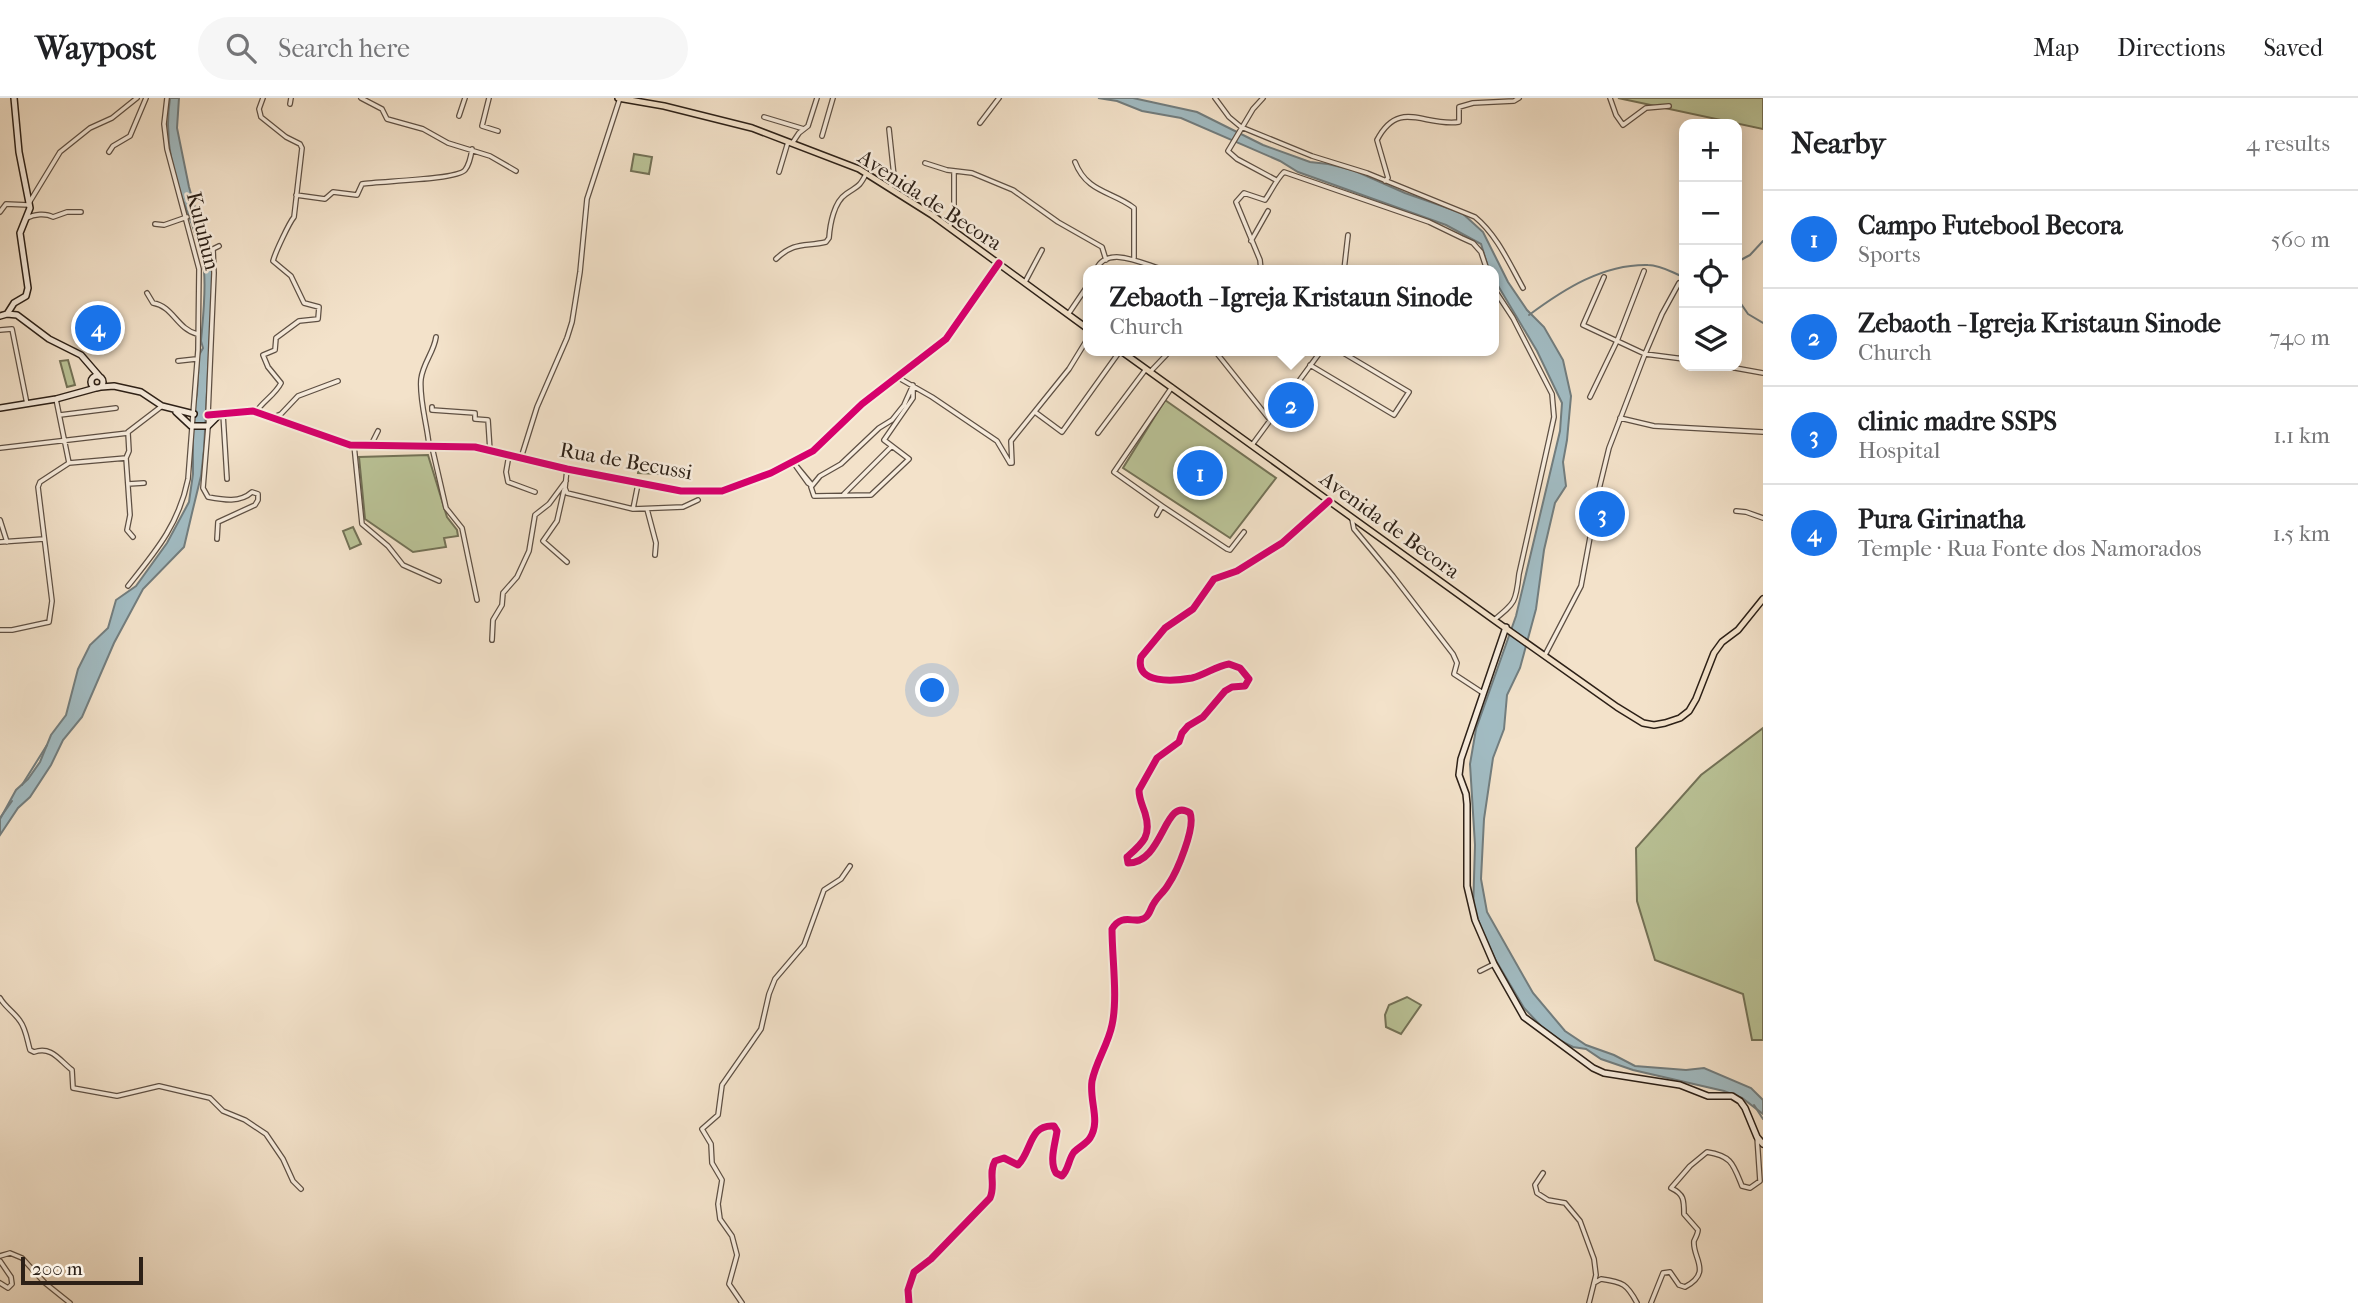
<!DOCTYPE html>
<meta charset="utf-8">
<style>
body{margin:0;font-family:"IM FELL French Canon",serif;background:#f6f6f6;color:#202124}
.controls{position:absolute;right:21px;top:21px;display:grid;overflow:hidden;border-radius:14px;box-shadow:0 4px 18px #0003}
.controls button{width:63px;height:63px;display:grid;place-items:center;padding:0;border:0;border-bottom:2px solid #e0e0e0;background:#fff;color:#202124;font:35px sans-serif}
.scale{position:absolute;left:21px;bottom:18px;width:122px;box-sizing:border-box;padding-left:7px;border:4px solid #2c2017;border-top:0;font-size:19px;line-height:24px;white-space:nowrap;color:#2c2017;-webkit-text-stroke:5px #f7ecdd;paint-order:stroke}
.you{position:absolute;left:933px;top:593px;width:24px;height:24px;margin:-18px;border:5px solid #fff;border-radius:50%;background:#1a73e8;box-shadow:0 0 0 10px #1a73e833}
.badge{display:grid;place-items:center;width:46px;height:46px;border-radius:50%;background:#1a73e8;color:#fff;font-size:23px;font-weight:700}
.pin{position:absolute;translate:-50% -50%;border:4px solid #fff;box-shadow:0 2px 7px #0006}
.popup{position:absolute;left:1083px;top:167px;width:416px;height:91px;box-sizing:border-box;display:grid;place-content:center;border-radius:14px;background:#fff;filter:drop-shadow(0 2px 5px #0005);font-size:23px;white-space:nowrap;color:#757577}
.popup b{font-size:26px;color:#202124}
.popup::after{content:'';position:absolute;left:50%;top:100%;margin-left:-14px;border:14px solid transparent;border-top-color:#fff}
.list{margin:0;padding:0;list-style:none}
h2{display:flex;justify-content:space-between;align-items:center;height:91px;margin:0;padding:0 28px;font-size:30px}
h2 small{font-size:23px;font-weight:400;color:#757577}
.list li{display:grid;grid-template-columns:46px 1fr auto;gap:21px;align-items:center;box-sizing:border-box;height:98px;padding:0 28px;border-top:2px solid #e0e0e0}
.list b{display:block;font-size:26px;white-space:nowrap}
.list p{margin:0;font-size:23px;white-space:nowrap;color:#757577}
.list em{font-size:23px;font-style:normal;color:#757577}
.icon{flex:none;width:38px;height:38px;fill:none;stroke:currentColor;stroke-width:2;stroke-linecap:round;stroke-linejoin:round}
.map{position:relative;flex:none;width:1763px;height:1205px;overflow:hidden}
header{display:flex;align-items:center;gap:42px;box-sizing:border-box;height:98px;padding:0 35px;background:#fff;border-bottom:2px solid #e0e0e0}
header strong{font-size:33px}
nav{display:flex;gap:38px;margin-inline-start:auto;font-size:24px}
.search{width:490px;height:63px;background:#f6f6f6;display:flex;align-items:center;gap:18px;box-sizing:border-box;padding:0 24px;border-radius:38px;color:#757577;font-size:26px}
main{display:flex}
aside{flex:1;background:#fff}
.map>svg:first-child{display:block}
.green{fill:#bac397;stroke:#737257;stroke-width:2}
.water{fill:#a1bbc2;stroke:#727d7e;stroke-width:2}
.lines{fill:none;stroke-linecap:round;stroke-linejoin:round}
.stream{stroke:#727d7e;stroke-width:2}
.street-casing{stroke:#5e5044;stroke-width:6}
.secondary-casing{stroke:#2c2017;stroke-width:8}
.primary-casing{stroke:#2c2017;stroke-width:8}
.street{stroke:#f7ecdd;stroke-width:3.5}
.secondary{stroke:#f7ecdd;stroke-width:5}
.primary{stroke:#f3e2ca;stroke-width:5}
.cycleway-casing{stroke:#f7ecdd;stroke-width:11}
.cycleway{stroke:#d6006c;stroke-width:7}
.labels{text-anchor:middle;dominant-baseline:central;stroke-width:5;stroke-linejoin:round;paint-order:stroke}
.street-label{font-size:21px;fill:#2c2017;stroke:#f7ecdd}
</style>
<header>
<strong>Waypost</strong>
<div class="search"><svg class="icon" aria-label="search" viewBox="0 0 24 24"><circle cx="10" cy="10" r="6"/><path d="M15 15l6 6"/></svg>Search here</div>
<nav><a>Map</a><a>Directions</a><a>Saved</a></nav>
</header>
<main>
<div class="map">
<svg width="1763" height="1205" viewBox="0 0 1763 1205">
<rect width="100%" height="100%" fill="#f3e2ca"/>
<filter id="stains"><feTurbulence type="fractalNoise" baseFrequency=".00286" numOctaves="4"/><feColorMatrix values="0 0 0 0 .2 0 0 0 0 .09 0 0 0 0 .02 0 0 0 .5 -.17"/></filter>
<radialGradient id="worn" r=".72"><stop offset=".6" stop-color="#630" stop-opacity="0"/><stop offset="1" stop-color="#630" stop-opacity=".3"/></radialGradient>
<path class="green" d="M1618 0H1763V31Z
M634 56 652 59 649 76 631 73Z
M68 262 75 287 67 289 60 263Z
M1165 302 1276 380 1230 440 1123 370Z
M428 357 447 419 457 432 458 438 444 440 446 449 413 454 365 421 359 359Z
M639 365 661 367V376L638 375Z
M353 429 361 446 350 451 343 433Z
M1763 630V942H1752L1743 896 1655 862 1637 803 1636 750 1701 677Z
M1407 899 1421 907 1401 936 1386 929 1385 917 1389 907Z"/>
<path class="water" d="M170 0H179L177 30 189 89 209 158 213 179 204 351 201 378 192 415 184 449 143 491 114 545 82 619 63 642 51 667 30 699 18 710 0 737V721L16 692 28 681 40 664 51 637 66 617 78 571 90 547 108 530 116 502 136 488 167 445 189 404 193 376V312L197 296 199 257 203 250 201 243C203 220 206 195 204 173 201 147 191 124 182 100 170 68 165 34 170 0Z
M1098 0H1133L1197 14 1263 47 1310 64 1328 66 1353 72 1405 95 1462 115 1483 134 1508 184 1527 212 1544 229 1563 262 1571 298 1567 342 1563 364 1566 388 1555 405 1544 452 1536 511 1520 570 1507 597 1504 631 1493 660 1484 721 1481 781 1487 814 1533 895 1565 933 1586 947 1614 957 1635 968 1686 972 1704 970 1751 990 1763 1002V1016L1742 1000 1724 993 1633 972 1601 961 1586 951 1573 949 1559 942 1541 928 1524 910 1495 861 1473 814 1475 747 1470 666 1476 631 1516 518 1560 333 1562 305 1537 253 1494 181V172H1489L1481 146 1446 127 1298 74 1280 63 1181 20 1142 13 1117 3Z"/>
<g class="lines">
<path class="stream" d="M1737 164 1750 157 1763 143
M1737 200 1748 216 1763 225
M1529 217C1564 191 1603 166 1648 167 1661 167 1673 175 1684 179
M22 687 47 647
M0 720 12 703
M1754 1007 1763 1021"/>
<defs>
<path id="street" d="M361 0 382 11 387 21 423 31 448 45 490 58 516 73
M489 0 482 28 498 33
M1215 0 1229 19 1241 29 1312 58 1367 75 1475 119C1497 137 1509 165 1523 190
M1263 0 1253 11 1228 53 1237 61 1276 82
M1610 0 1616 17 1623 27 1646 10 1669 8
M290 6 291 0
M459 18 465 0
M764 19 804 31
M980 25 999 0
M889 31 894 78 890 90
M822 38 833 0
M793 44 799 35 808 28 817 0
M109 54 113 48 130 38 146 0
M1075 64C1087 95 1112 93 1134 110V160
M925 65 947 72 972 75 1013 92 1058 124 1102 149 1106 162
M779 74 788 44
M1385 83 1388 80 1377 42C1399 0 1424 29 1459 24V9L1473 5 1514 3 1519 0
M296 97 325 101 333 94 357 97 362 86C379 83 457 82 465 72 469 67 471 58 472 51
M29 105 60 54 90 30 112 20 137 0
M0 114 6 106 29 107
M27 120C34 116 46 115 53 119L67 114H81
M155 126 164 127 187 119
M949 129 954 120V73
M1251 143 1268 113
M776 161C795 143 805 149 826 144L829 140C830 126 834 104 846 96 857 88 859 90 866 76
M1096 172C1107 145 1147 168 1165 172
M1261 172 1260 162 1236 104 1244 95 1265 102C1272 92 1276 82 1284 74L1429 124 1462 140 1473 145 1481 154 1487 172
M1344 172 1348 137
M1604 179 1583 227 1645 256 1662 216 1679 185
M1025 184 1042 152
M147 195 153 205C173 208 177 231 197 236
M1069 215 1088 187
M0 232 12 231 27 306
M1215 253 1270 322
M1681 260 1684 252
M178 263 196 261
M1310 267 1394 317 1409 294 1340 253
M1724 268 1763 275
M1150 274 1170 253
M897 279 932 299 997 343 1010 365
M913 287V300L884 342 909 361 871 397 814 398 811 389 820 378 841 366 879 330 892 322 904 307Z
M1590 299 1617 243 1644 173
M432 309V312L475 315V321L488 322 490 353
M256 314C263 303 275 297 281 285L268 269 263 257 275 252 276 240 299 223 318 221 319 209 304 205 291 178 273 163C275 155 289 125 294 119L302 50 300 46 286 39 261 19 259 11 263 0
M1035 314 1062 334 1120 253
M223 316 227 381
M60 317 116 310
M208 317 214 175 213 151 219 148
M209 317 203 390 208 399C224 402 240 405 252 394L258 396V402L255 407 218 424 217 441
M274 319 281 316 298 298 338 283
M1620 320 1654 328 1763 334
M128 334 162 308
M1098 335 1146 271
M354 347 362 426 388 448 403 467 439 483
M371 347 378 333
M429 347C427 326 419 301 421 281 423 265 434 254 436 239
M1252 347 1321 253
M432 349 446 410 462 430 477 502
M0 350 128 335 129 353 126 360 69 365
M509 357 506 374 508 384 535 394
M126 360 130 417 127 432 133 439
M521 360 537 309 567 240 572 224 580 174 587 101 620 0
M1010 365H1012L1011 343 1069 271 1088 240
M567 371 565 390 567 395 633 411
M128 386 144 385
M638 386 633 411 683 409 698 402
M811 387 808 385 793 364 812 387
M564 392 557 423 543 443 567 464
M844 396 892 348
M1162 408 1227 451 1230 452 1244 434
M647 411 656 445 655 457
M1736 413 1746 414 1763 420
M1157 417 1162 408 1114 374 1172 289
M1352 421 1354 431 1393 478 1453 556 1457 565 1454 576 1483 595
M0 422 7 444
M0 444 44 441
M128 488C156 453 179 426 188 381L198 252 199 171 167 51 164 26 167 0
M1494 522C1515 505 1516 504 1519 476L1549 342 1554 319 1552 296 1513 220 1494 191
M0 532H12L49 524 52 503 38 389 40 384 69 365 56 301
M492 542 493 522 502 507 503 495 517 479 529 453 535 417 549 406 566 383
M1545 557 1581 488 1599 391 1609 350 1645 256 1684 261
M1480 873 1494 866
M0 900C5 909 14 914 20 923 26 931 27 942 30 952L34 954C52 948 59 962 72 972L73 990 117 998 159 988 210 1000 223 1013 245 1022 266 1036 283 1061 293 1083 301 1091
M1543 1075 1535 1087 1537 1095 1548 1102 1565 1105 1580 1123 1594 1161 1596 1177 1589 1205
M0 1158 10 1155 22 1160 45 1185 70 1205
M0 1163 11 1179 12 1186 8 1190 0 1185
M1594 1185 1601 1181C1623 1184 1627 1186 1637 1205
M742 1205 729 1186 737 1157 732 1138 720 1121 718 1106 722 1082 712 1065 711 1046 702 1031 718 1017 722 987 761 931 769 896 775 881 804 847 824 792 841 781 850 768
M909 1205 908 1192 914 1174 931 1161 990 1100C996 1087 988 1075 995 1063L1004 1060 1018 1067C1032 1053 1029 1026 1054 1028L1057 1033C1055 1047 1049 1063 1056 1075L1062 1078C1069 1071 1068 1062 1074 1054 1079 1049 1086 1046 1090 1040 1101 1023 1089 1003 1092 983 1096 963 1108 947 1112 927 1118 900 1112 860 1112 831 1123 813 1136 828 1146 819 1150 816 1151 809 1154 805 1158 798 1164 794 1168 787 1177 774 1196 729 1190 715 1164 697 1164 765 1128 765L1127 759C1143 745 1152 738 1145 715 1142 706 1139 701 1139 692L1157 660 1179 644 1182 635 1188 628 1203 619 1225 593 1232 589 1245 588 1249 581 1240 570 1229 566C1216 568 1205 577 1192 580 1175 583 1134 587 1141 559L1165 530 1193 511 1214 481 1237 473 1282 445 1329 403
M1651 1205 1663 1175 1670 1174 1679 1187 1685 1189C1713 1174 1692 1160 1694 1143 1695 1141 1698 1134 1698 1132L1684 1116C1684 1102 1684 1096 1671 1090L1690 1068 1707 1054C1732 1058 1733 1066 1742 1088L1750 1090 1760 1083 1757 1039"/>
<path id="secondary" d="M7 216 14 205 26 198 28 190 20 135 30 110 19 54 14 0
M0 218 7 216 17 217 49 241 81 257 100 279
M91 284a6 6 0 1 1 12 0a6 6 0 1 1-12 0Z
M101 289 114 288 141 294 162 308 194 316
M0 310 56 301 96 290
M176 314 191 328H208L220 316
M208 317 253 313 350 347 475 349 567 371 681 393H722L771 375 813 353 862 306 946 241 999 165
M1506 529 1461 661 1459 677 1466 696 1467 706V788L1475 822 1494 866 1524 919 1593 970 1604 975 1680 987 1708 998H1732L1740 1003 1745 1010 1757 1039 1763 1046"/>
<path id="primary" d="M618 0 664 8 752 30 859 71 932 117 1088 231
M1121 253 1494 522 1617 609 1643 625 1654 627 1665 625 1680 620 1689 613 1696 601 1714 555 1722 544 1738 532 1763 501"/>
</defs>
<use href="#street" class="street-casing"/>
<use href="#secondary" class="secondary-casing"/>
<use href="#primary" class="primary-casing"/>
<use href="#street" class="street"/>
<use href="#secondary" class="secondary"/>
<use href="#primary" class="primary"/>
<defs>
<path id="cycleway" d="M208 317 253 313 350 347 475 349 567 371 681 393H722L771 375 813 353 862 306 946 241 999 165
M909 1205 908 1192 914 1174 931 1161 990 1100C996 1087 988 1075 995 1063L1004 1060 1018 1067C1032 1053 1029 1026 1054 1028L1057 1033C1055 1047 1049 1063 1056 1075L1062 1078C1069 1071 1068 1062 1074 1054 1079 1049 1086 1046 1090 1040 1101 1023 1089 1003 1092 983 1096 963 1108 947 1112 927 1118 900 1112 860 1112 831 1123 813 1136 828 1146 819 1150 816 1151 809 1154 805 1158 798 1164 794 1168 787 1177 774 1196 729 1190 715 1164 697 1164 765 1128 765L1127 759C1143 745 1152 738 1145 715 1142 706 1139 701 1139 692L1157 660 1179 644 1182 635 1188 628 1203 619 1225 593 1232 589 1245 588 1249 581 1240 570 1229 566C1216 568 1205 577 1192 580 1175 583 1134 587 1141 559L1165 530 1193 511 1214 481 1237 473 1282 445 1329 403"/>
</defs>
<use href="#cycleway" class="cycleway-casing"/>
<use href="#cycleway" class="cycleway"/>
</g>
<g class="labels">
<g class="street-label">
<text transform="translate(930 102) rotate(33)">Avenida de Becora</text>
<text transform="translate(203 133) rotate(76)">Kuluhun</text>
<text transform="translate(626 363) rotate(10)">Rua de Becussi</text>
<text transform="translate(1390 427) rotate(36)">Avenida de Becora</text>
</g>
</g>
<rect width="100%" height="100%" filter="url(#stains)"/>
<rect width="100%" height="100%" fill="url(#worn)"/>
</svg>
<div class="controls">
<button>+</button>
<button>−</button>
<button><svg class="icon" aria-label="locate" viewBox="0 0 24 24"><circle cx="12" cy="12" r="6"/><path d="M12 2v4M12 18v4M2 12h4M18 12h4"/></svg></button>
<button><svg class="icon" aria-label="layers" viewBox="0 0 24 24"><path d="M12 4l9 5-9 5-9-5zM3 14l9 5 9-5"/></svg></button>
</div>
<div class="scale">200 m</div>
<div class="you"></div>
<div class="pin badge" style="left:1200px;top:375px">1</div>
<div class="pin badge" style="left:1291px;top:307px">2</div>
<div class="popup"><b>Zebaoth - Igreja Kristaun Sinode</b>Church</div>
<div class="pin badge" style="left:1602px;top:416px">3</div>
<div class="pin badge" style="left:98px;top:230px">4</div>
</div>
<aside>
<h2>Nearby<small>4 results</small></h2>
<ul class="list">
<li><span class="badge">1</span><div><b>Campo Futebool Becora</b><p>Sports</p></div><em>560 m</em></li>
<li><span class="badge">2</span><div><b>Zebaoth - Igreja Kristaun Sinode</b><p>Church</p></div><em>740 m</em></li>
<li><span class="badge">3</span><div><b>clinic madre SSPS</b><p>Hospital</p></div><em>1.1 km</em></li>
<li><span class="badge">4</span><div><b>Pura Girinatha</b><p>Temple · Rua Fonte dos Namorados</p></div><em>1.5 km</em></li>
</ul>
</aside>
</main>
